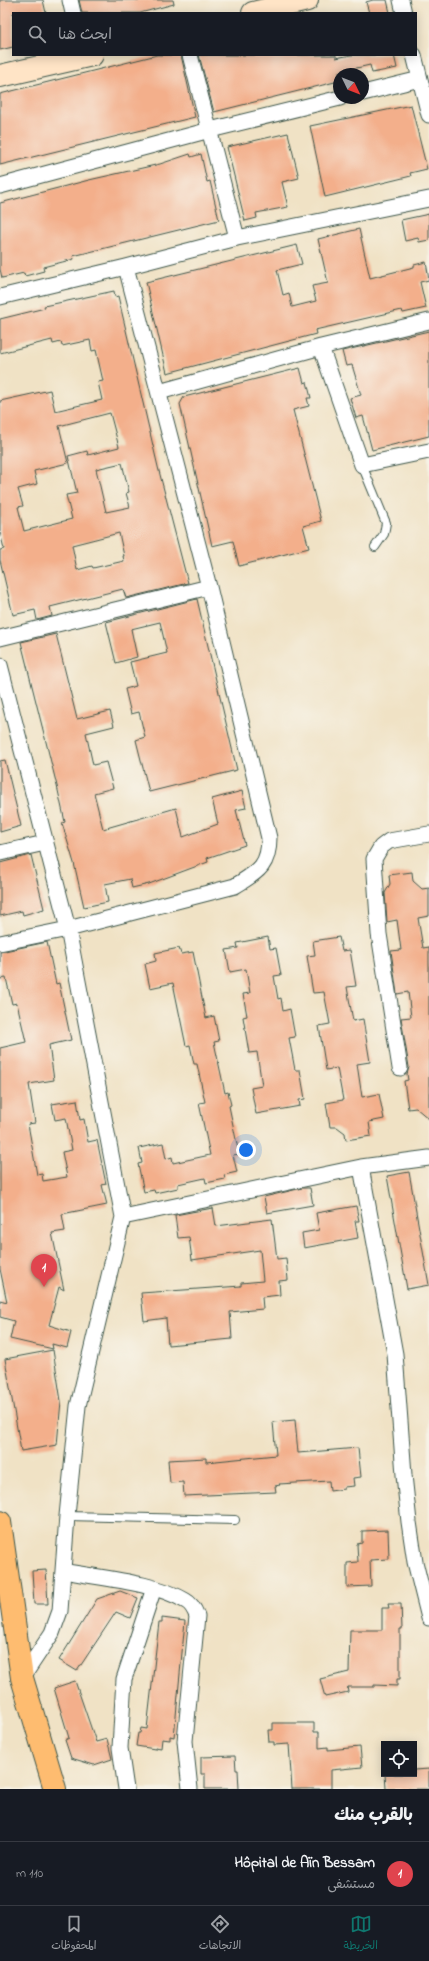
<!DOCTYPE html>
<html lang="ar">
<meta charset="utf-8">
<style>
body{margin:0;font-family:"Indie Flower","Playpen Sans Arabic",sans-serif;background:#242831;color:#f1f3f6;direction:rtl}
.controls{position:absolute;right:12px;bottom:12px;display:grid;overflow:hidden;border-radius:0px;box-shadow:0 2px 10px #0003}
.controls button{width:36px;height:36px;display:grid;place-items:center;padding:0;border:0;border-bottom:1px solid #363941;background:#171b24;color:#f1f3f6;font:20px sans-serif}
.compass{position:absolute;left:333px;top:68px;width:36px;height:36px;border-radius:50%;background:#171b24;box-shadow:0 2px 10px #0003;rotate:133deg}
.you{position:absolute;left:246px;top:1150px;width:14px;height:14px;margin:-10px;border:3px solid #fff;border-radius:50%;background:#1a73e8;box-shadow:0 0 0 6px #1a73e833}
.badge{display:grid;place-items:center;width:26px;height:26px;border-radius:50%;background:#0f766e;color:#fff;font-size:13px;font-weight:700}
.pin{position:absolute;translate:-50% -33px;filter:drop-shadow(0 1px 2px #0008)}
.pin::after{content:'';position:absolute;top:21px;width:14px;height:12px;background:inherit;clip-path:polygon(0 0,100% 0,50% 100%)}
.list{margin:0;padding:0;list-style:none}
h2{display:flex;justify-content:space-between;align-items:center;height:52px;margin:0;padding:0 16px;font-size:17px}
h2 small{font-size:13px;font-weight:400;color:#9ea1a6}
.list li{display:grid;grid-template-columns:26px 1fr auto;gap:12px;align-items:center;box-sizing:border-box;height:64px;padding:0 16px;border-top:1px solid #363941}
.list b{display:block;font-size:15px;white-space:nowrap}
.list p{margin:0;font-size:13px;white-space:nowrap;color:#9ea1a6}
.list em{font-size:13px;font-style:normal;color:#9ea1a6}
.icon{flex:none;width:22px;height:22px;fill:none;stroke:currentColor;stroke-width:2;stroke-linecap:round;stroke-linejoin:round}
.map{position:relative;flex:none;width:429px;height:1789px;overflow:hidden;direction:ltr}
.search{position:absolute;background:#171b24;box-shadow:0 2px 10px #0003;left:12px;right:12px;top:12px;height:44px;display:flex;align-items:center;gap:10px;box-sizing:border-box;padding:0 14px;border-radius:0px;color:#9ea1a6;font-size:15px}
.sheet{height:116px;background:#171b24}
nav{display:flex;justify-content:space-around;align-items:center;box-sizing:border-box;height:56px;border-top:1px solid #363941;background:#171b24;font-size:11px;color:#9ea1a6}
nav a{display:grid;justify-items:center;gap:2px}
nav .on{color:#0f766e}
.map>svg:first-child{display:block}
.building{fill:#f3af8b;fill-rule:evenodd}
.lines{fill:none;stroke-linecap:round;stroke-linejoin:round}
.service-casing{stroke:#3e564a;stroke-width:10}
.minor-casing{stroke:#3e564a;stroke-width:17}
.secondary-casing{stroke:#3e564a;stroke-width:24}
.primary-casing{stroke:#3e564a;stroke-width:24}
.service{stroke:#fff;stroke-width:8}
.minor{stroke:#fff;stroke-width:15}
.secondary{stroke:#ffe4c6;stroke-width:22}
.primary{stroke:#febc70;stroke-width:22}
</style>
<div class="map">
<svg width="429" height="1789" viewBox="0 0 429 1789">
<rect width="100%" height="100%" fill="#f7f3e8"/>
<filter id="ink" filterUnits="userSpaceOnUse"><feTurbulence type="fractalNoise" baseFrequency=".025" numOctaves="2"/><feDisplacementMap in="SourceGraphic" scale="8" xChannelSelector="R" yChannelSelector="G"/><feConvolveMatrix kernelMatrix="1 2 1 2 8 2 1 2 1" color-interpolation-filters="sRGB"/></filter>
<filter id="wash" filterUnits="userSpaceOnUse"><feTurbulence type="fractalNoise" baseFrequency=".012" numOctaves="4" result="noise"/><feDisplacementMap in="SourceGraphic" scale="16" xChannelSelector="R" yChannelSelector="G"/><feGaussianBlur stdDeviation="0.9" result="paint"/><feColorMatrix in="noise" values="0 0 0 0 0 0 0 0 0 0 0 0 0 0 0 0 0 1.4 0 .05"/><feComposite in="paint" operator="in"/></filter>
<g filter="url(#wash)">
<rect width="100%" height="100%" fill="#f0e2c5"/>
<g id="blocks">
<path class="building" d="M0 0H43L46 13H13V47L0 50Z
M79 0H173L174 4 140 13H82Z
M373 0H387L390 13H369L366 2Z
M157 55H181L195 117 0 165V94Z
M199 55H336V58L351 55H394L397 68 372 73 370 65 339 72V81L214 112Z
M411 105 427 169 410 173 411 176 325 197 310 126Z
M288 133 299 178 282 182 288 207 256 213 257 218 245 221 227 147Z
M190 154 191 157 201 154 207 182 210 181 219 220 73 256 74 259 43 267 44 271 25 276 24 273 2 278 0 269V203L89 180 160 164Z
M429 214V240L419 242 418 238 405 241 401 220Z
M359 229 370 278 414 267V265L426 262 429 280 420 282 426 308 403 313 402 310 315 330 316 334 167 373 146 282 297 245 302 264 277 270 283 295 289 293 292 307 316 301 312 286 328 283 318 239Z
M114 291 115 297 118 296 158 467 188 583 126 598 123 589 50 607 52 616 37 620 35 610 13 615 0 560V550L4 549 0 532V401L50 390 55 411 102 400 98 382 103 381 96 350 92 351 90 340 62 346 61 342 53 344 52 340 0 353V319L45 308 44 306ZM110 413 119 447 88 455 87 451 68 456 77 493 66 495 72 519 24 531 18 507 23 506 18 489 37 484 34 471 68 463 59 426ZM122 463 129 492 126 493 130 507 106 512 96 469ZM119 533 124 556H123L124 561 93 568 92 566 77 570 72 545Z
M429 331V436L372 450 363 416 356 418 350 398 361 395 352 365 346 366 342 351Z
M300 368 304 383 307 382 311 398H307L309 406 293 410 321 521 303 526 309 548 239 566 233 541 212 546 180 404 184 397Z
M197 599 237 770 149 792 136 740 145 737 139 712 131 714 125 689 136 686 130 662 167 653 160 622 131 629 137 657 116 663 106 622Z
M56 634 77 719 110 711 114 726 86 733 93 765 106 762 113 788 94 793 103 829 176 808 183 837 218 824 212 799 242 791 246 808 236 810 245 845 207 858 208 862 149 884 132 888 130 879 105 884 108 902 84 907 74 863 62 823 65 822 57 786 21 642Z
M5 760 21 826 0 832V761Z
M31 855 44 909 23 915 22 911 0 916V863Z
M412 872 413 881 422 889 429 888V916L418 918 423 948 429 947V1119L416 1108 408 1109 404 1081 408 1080 407 1074 409 1067 401 1018 411 1017 408 992 397 994 391 951 401 950 397 920 387 922 385 893 390 884 389 875Z
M268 937 270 949 276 948 281 975 274 976 278 999 281 998 283 1011 290 1009 295 1037 289 1038 295 1070H300L305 1099 299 1100 300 1106 256 1114 251 1088 262 1086 257 1052 249 1053 243 1017 247 1016 243 994 250 993 246 969 230 972 226 950 238 948 237 943Z
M339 937 342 951 350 950 356 986 347 987 353 1021 363 1019 370 1062 357 1064 362 1097 379 1094 384 1119 369 1122 371 1136 346 1140 345 1133 337 1127H330L326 1103 343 1100 337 1068 326 1070 319 1026 330 1024 324 992 313 993 307 956 315 955 313 941Z
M47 942 56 984 59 983 71 1040 49 1045 54 1080 29 1084 35 1123 28 1124 37 1175 42 1174 43 1181 67 1177 62 1152 72 1150 66 1118 55 1120 52 1104 77 1100 80 1120 84 1119 88 1142 97 1140 106 1184 102 1185 107 1205 62 1214 65 1231 52 1233 64 1290 59 1287 49 1325 71 1332 67 1348 52 1344 53 1349 10 1339 14 1321 0 1317V1300L7 1302 0 1269V1048L26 1042 17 1003 12 1004 6 978 0 979V952Z
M179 948 181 954 193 952 206 1018 214 1016 219 1041 214 1042 225 1093 228 1092 231 1105 229 1106 239 1154 233 1155 237 1172 224 1175 225 1179 206 1183 205 1178 178 1184V1188L155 1193 154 1190 144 1192 138 1164 142 1163 139 1148 163 1143 166 1159 172 1157 173 1163 210 1155 199 1103 205 1102 197 1064H194L190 1045 186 1046 173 983 150 988 145 964 156 961 155 953Z
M409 1172 429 1285 407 1289 387 1176Z
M302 1188H310L313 1205 267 1213 264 1197Z
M356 1206 359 1221H355L358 1238 304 1248 302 1233 319 1230 316 1213Z
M213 1208 216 1226 272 1219 277 1259 286 1258 288 1280 279 1281 280 1295 262 1297 263 1309 230 1312 232 1339 168 1345 166 1318 144 1321 141 1293 241 1286V1283L263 1281 260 1250 192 1260 189 1237 178 1238 175 1215Z
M53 1350 61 1401 57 1445 21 1451 5 1359Z
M295 1420 298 1453 358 1448 361 1477 353 1478 354 1486 344 1487V1489L330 1491 329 1481 279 1484 280 1485 275 1486 276 1492 184 1496 183 1482 170 1483 168 1460 206 1458V1462L276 1455 273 1422Z
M388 1530 389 1559 370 1560 371 1586 347 1587V1563L358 1562 357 1544 362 1543V1531Z
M46 1570 48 1604H34L32 1571Z
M120 1591 138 1598 130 1618 116 1612 77 1671 59 1660 97 1599Z
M388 1604H401L402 1629H400V1679H397V1686L374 1685V1687H347L348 1692 325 1697 320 1679 349 1672 350 1630H382V1608H389Z
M162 1618 185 1621 174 1737 170 1736V1740L162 1739 161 1748 155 1747V1749L136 1746 138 1733H140L141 1728 147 1729 159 1622H162Z
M75 1681 96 1742 107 1739 112 1759 94 1765 71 1758 65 1740 69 1738 54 1688Z
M273 1723H314V1732H319V1748L328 1747V1750L360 1747 362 1767 331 1770V1789H292L289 1744 274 1745V1742H269L268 1730H273Z
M235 1756 236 1770H238L239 1789H205V1774H201V1757Z
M429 1769V1789H386L385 1774H414V1770Z"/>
</g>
</g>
<g filter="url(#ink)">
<use href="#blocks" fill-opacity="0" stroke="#3e564a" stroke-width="1"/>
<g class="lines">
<defs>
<path id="service" d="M362 465 386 523 384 534 375 547
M67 1516 235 1520"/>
<path id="minor" d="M70 0 73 13
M401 0 404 13
M190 55 237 238
M414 55 429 115
M363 93 420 79
M0 186 210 130 340 98
M0 297 126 267 237 238 429 199
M321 347 362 465 429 451
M159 392 321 347 429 321
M0 638 209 587
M0 665 68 929 123 1217 78 1406 67 1516 60 1611 52 1633 22 1678
M0 853 45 843
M0 943 68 929 235 886C257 872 269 867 269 838L209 587 126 267
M400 1068 379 934 374 859 381 847 389 841 429 834
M361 1167 429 1158
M123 1217 361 1167 395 1354 404 1475 409 1522 415 1562 429 1618
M63 1571C99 1578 155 1582 186 1601 192 1604 195 1611 197 1616L185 1741 190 1789
M126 1789 120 1748 124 1679 154 1588"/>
<path id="secondary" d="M253 13 307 0
M0 76 92 55"/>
<path id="primary" d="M0 1522 22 1678 55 1789"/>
</defs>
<use href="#service" class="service-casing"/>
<use href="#minor" class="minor-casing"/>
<use href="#secondary" class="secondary-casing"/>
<use href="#primary" class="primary-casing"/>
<use href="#service" class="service"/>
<use href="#minor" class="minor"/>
<use href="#secondary" class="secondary"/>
<use href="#primary" class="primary"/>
</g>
</g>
</svg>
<div class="controls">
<button><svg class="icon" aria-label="locate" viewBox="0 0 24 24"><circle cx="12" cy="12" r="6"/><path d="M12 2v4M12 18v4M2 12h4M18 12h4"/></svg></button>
</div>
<svg class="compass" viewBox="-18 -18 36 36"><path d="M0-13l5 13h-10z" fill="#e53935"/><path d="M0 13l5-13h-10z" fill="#9ea1a6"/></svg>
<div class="you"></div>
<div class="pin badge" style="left:44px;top:1287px;background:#e0444e">1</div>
<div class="search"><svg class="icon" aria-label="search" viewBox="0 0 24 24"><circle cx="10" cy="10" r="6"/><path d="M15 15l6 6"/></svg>ابحث هنا</div>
</div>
<section class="sheet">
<h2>بالقرب منك<small></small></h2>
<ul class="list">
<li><span class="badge" style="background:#e0444e">1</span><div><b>Hôpital de Aïn Bessam</b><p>مستشفى</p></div><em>110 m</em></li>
</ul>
</section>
<nav>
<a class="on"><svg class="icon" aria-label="map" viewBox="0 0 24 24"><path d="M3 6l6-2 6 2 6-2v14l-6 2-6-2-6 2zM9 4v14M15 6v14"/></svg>الخريطة</a>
<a><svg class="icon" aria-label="directions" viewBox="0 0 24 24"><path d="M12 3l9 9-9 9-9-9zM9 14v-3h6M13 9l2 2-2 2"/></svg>الاتجاهات</a>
<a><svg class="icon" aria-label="saved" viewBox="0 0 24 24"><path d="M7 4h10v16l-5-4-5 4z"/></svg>المحفوظات</a>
</nav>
